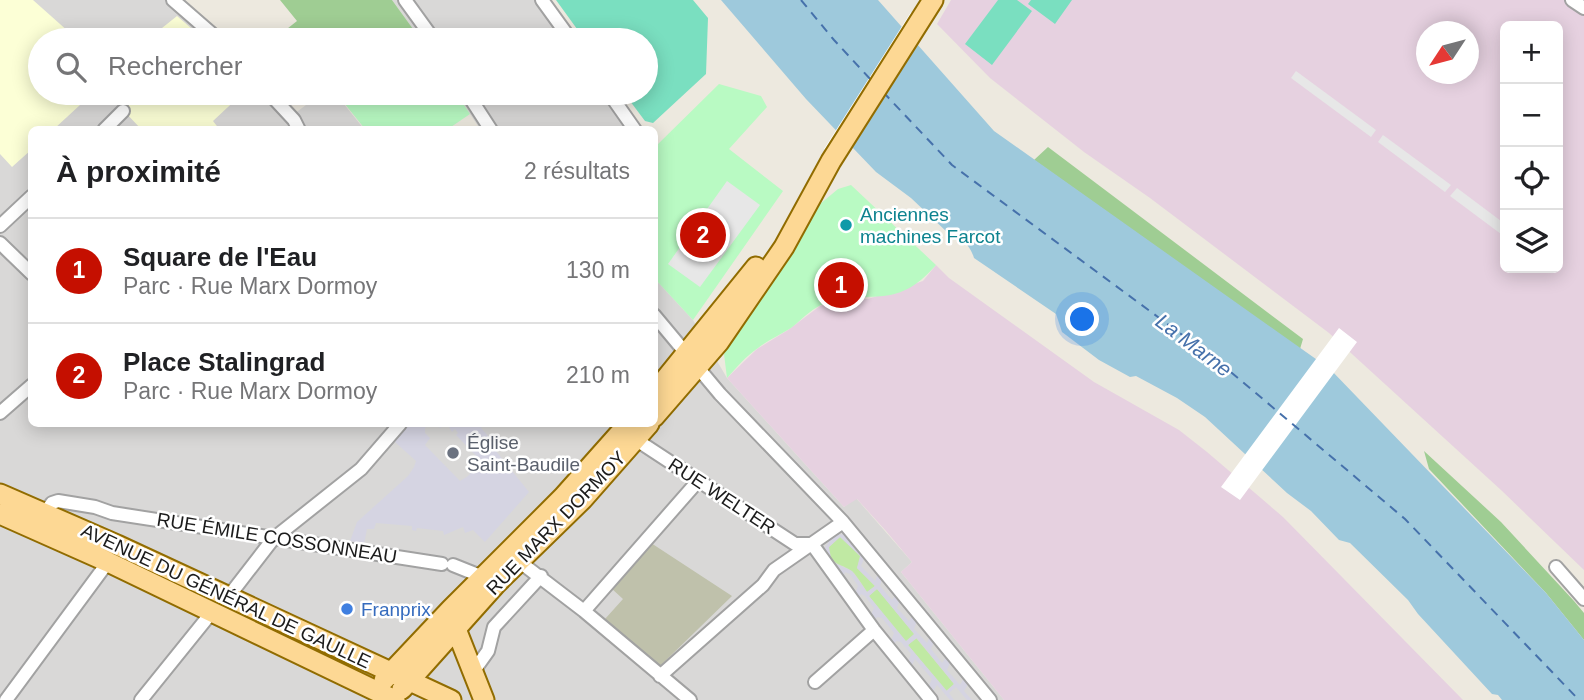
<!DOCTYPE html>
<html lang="fr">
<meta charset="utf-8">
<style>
body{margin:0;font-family:Arial,sans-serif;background:#f2f2f2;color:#202124}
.controls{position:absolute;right:21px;top:21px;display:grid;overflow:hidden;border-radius:10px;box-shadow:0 4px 18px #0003}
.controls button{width:63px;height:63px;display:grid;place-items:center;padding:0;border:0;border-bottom:2px solid #e0e0e0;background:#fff;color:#202124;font:35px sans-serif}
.compass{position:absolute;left:1416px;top:21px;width:63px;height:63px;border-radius:50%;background:#fff;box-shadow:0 4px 18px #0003;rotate:234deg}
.you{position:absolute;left:1083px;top:320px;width:24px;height:24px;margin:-18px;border:5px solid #fff;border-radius:50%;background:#1a73e8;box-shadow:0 0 0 10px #1a73e833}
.badge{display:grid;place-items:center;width:46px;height:46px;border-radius:50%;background:#c50f00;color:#fff;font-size:23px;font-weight:700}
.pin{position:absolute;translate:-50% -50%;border:4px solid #fff;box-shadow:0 2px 7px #0006}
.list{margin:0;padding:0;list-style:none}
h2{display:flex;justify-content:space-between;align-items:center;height:91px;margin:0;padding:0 28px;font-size:30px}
h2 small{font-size:23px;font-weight:400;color:#757577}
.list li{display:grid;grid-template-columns:46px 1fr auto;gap:21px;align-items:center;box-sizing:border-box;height:105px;padding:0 28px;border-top:2px solid #e0e0e0}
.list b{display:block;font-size:26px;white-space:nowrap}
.list p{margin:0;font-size:23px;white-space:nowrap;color:#757577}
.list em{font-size:23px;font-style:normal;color:#757577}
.icon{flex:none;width:38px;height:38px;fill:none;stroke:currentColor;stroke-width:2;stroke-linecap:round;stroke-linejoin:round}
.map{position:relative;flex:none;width:1584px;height:700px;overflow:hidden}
.search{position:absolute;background:#fff;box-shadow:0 4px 18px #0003;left:28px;top:28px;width:630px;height:77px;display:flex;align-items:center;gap:18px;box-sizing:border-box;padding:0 24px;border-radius:38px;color:#757577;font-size:26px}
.panel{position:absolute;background:#fff;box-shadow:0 4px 18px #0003;left:28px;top:126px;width:630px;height:301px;border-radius:10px}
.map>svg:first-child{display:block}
.residential{fill:#d9d8d7}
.industrial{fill:#e6d1e0;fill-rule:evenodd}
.education{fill:#fcffd6}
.construction{fill:#bfc1ab}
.grass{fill:#c0e9a3}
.forest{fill:#9fcd93}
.park{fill:#b9fac3}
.pitch{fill:#7adfc0}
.parking{fill:#e7e7e7}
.plaza{fill:#d5d4e2;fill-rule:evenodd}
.water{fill:#9ec9dc}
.pier{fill:#fff}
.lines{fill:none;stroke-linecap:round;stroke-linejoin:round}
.ferry{stroke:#4671ab;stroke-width:2;stroke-dasharray:9 7;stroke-linecap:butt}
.street-casing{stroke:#a2a2a2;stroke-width:16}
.primary-casing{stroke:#916c00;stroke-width:23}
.street{stroke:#fff;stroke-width:12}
.primary{stroke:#fdd894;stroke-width:19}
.culture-dot{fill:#0f9aa8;stroke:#fff;stroke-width:2.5}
.worship-dot{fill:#6b7280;stroke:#fff;stroke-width:2.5}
.shop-dot{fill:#3f7fe0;stroke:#fff;stroke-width:2.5}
.labels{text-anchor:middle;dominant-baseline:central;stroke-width:5;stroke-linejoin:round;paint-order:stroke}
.culture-label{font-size:19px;fill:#0d838f;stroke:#fff;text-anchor:start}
.worship-label{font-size:19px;fill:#5b616d;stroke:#fff;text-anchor:start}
.street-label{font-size:19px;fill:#1b1b1b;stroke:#fff}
.shop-label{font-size:19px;fill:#366cbe;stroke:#fff;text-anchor:start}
.water-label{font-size:21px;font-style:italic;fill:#4671ab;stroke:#fff}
</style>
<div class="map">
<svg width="1584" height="700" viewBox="0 0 1584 700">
<rect width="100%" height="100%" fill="#ede9df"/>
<path class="residential" d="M0 0H183L227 40H40V93H277L294 114 322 93H335L364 129 32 130V424H654L655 279 693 320 727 378 844 507 856 498 912 562 901 572 1004 700H0Z
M392 0H539L567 40H421Z
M456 93H603L629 129H480Z"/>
<path class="industrial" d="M951 0H1584V570L1501 490 1329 333 1150 198 1084 152 990 78 937 24ZM1505 26H1558V268H1505ZM1426 32H1468V74H1426Z
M936 265 949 278 1094 382 1179 430 1207 452 1283 517 1463 700H1004L901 572 912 562 886 531 857 499 844 507 727 378 757 349 788 330 820 306 843 299H868L923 281Z"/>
<path class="education" d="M0 0H33L78 40H40V93H93L54 129 32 130 31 150 12 167 0 154Z
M177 16 205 40H147Z
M107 93H243L213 121 220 130 141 129Z"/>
<path class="construction" d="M651 543 732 596 659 667 605 619 623 599 611 588Z"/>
<path class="grass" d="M840 537 861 556 857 568 875 586 867 592C863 586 859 579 854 573 844 563 827 566 829 547Z
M877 589 915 635 905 642 869 596Z
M916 638 954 684 946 691 908 645Z"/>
<path class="forest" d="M280 0H392L421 40H273L297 21Z
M1048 147 1303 339 1300 349 1034 160Z
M1424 451 1501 522 1574 601 1584 613V640L1546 593 1429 469Z"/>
<path class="park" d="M719 84 761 96 767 107 729 149 783 191 693 320 655 279V147Z
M336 93H456L470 114 448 129H365Z
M851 185 936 265C894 314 868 286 821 305 810 310 800 321 791 328 780 335 768 340 758 348 746 356 736 368 727 378L724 354 820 204 838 189Z"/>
<path class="pitch" d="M556 0H693L708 18 706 74 653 123 645 121 624 93H646V40H585Z
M998 0H1017L1032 11 992 65 965 44Z
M1031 0H1072L1055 24 1028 4Z"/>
<path class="parking" d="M1296 71 1376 130 1371 137 1291 78Z
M1383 135 1451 185 1445 192 1378 142Z
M727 181 760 205 700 287 668 264Z
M1457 188 1505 224V237L1450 196Z"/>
<path class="plaza" d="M409 424H430L425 428V433L430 438 425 445 460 481 468 476 481 461 456 435 458 433 455 429 452 432 447 424 440 428 435 424H484L481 428 499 448 496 451 529 492 485 542 473 530 465 533 463 527 444 535 443 531 417 528 416 531 412 530V526L376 523 374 529H367L364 544 350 541 357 522 408 476 414 467 416 461 395 442Z
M845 534 865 556 861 566 875 581 879 572 883 576 880 586 892 600 898 592 901 596 897 608 909 621 914 613 918 618 914 629 927 643 931 634 935 639 931 649 942 663 948 655 951 660 947 670 960 685 965 676 969 682 964 691 972 700H967L956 687 949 693 954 700H950L937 685 931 694 927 690 932 679 915 659 910 669 907 665 911 654 901 642 896 641 893 649 890 644 894 633 882 618 877 617 873 624 869 619 874 608 865 596 861 594 856 602 854 597 858 586 850 574 845 572 842 580 826 555 825 548 831 538 836 535ZM840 537 860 556 857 568 875 586 867 592 852 571 834 563 831 558 829 547ZM877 589 914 634 906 641 869 596ZM917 638 954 684 947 691 908 645Z"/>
<path class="water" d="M721 0H878L994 131 1330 369 1546 593 1584 640V700H1502L1498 695 1492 694 1418 614 1408 600 1350 543 1339 540 1311 511 1287 493 1205 417 1177 398 1136 376 1130 377 1099 360 1062 332 1056 314 974 258C971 247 960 234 948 233L911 198 876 172 806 99Z"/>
<path class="pier" d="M911 12 927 30 841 166 824 149Z
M1339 328 1357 342 1240 500 1221 487Z"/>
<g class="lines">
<path class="ferry" d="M801 0 834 40 872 81
M883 92 952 165 1219 362 1405 519 1579 700"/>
<defs>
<path id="street" d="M173 0 219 40
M405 0 434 40
M542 0 571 40
M1572 0 1584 8
M269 93 294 120 299 130
M467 93 491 130
M609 93 635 130
M104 130 123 111
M0 226 32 196
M0 243 32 274
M654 315 720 394 843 522 990 700
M0 413 32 385
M635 439 795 544H812
M44 514 52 503 58 501 95 507 112 513 442 564
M812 544 874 630 931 700
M516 559 584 611 690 700
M453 565 483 577
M1556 567 1584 599
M229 596 273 539 361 469 400 424
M584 611 698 481
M473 672 488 651 494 627 541 576
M660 676 763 585 774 570 843 522
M815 682 874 630
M6 700 108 562
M141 700 212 612"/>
<path id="primary" d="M654 393 756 267
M654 417 719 342 784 247 831 161 933 0
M0 494 117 545 451 700
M0 514 108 562 395 700
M456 629 484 700
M384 680 450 610 563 497 628 424
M402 689 496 584 583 499 649 424"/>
</defs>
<use href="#street" class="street-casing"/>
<use href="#primary" class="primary-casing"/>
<use href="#street" class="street"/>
<use href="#primary" class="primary"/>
</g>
<circle class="culture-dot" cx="846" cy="225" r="7"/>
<circle class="worship-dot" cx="453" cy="453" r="7"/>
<circle class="shop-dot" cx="347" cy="609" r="7"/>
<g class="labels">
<g class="culture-label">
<text x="860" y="214">Anciennes<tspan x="860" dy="22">machines Farcot</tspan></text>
</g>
<g class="worship-label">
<text x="467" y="442">Église<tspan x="467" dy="22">Saint-Baudile</tspan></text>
</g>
<g class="street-label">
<text transform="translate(722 496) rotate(33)">RUE WELTER</text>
<text transform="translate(556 523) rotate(-46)">RUE MARX DORMOY</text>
<text transform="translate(277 538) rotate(9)">RUE ÉMILE COSSONNEAU</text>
<text transform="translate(226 596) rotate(25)">AVENUE DU GÉNÉRAL DE GAULLE</text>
</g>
<g class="shop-label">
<text x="361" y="609">Franprix</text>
</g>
<g class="water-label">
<text transform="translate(1194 345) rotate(37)">La Marne</text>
</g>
</g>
</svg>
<div class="controls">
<button>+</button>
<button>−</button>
<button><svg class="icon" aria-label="locate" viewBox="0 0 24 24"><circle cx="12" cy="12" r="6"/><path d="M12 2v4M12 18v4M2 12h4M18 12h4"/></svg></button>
<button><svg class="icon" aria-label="layers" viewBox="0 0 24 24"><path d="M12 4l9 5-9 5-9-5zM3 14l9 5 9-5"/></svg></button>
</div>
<svg class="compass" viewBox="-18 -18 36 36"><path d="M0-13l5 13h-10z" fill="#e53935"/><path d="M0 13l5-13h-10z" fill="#757577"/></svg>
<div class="you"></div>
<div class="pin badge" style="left:841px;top:285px">1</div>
<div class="pin badge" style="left:703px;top:235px">2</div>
<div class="search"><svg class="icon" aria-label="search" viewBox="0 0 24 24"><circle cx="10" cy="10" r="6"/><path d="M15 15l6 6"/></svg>Rechercher</div>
<section class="panel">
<h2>À proximité<small>2 résultats</small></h2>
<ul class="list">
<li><span class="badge">1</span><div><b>Square de l'Eau</b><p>Parc · Rue Marx Dormoy</p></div><em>130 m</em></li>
<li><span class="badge">2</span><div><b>Place Stalingrad</b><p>Parc · Rue Marx Dormoy</p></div><em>210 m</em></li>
</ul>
</section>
</div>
